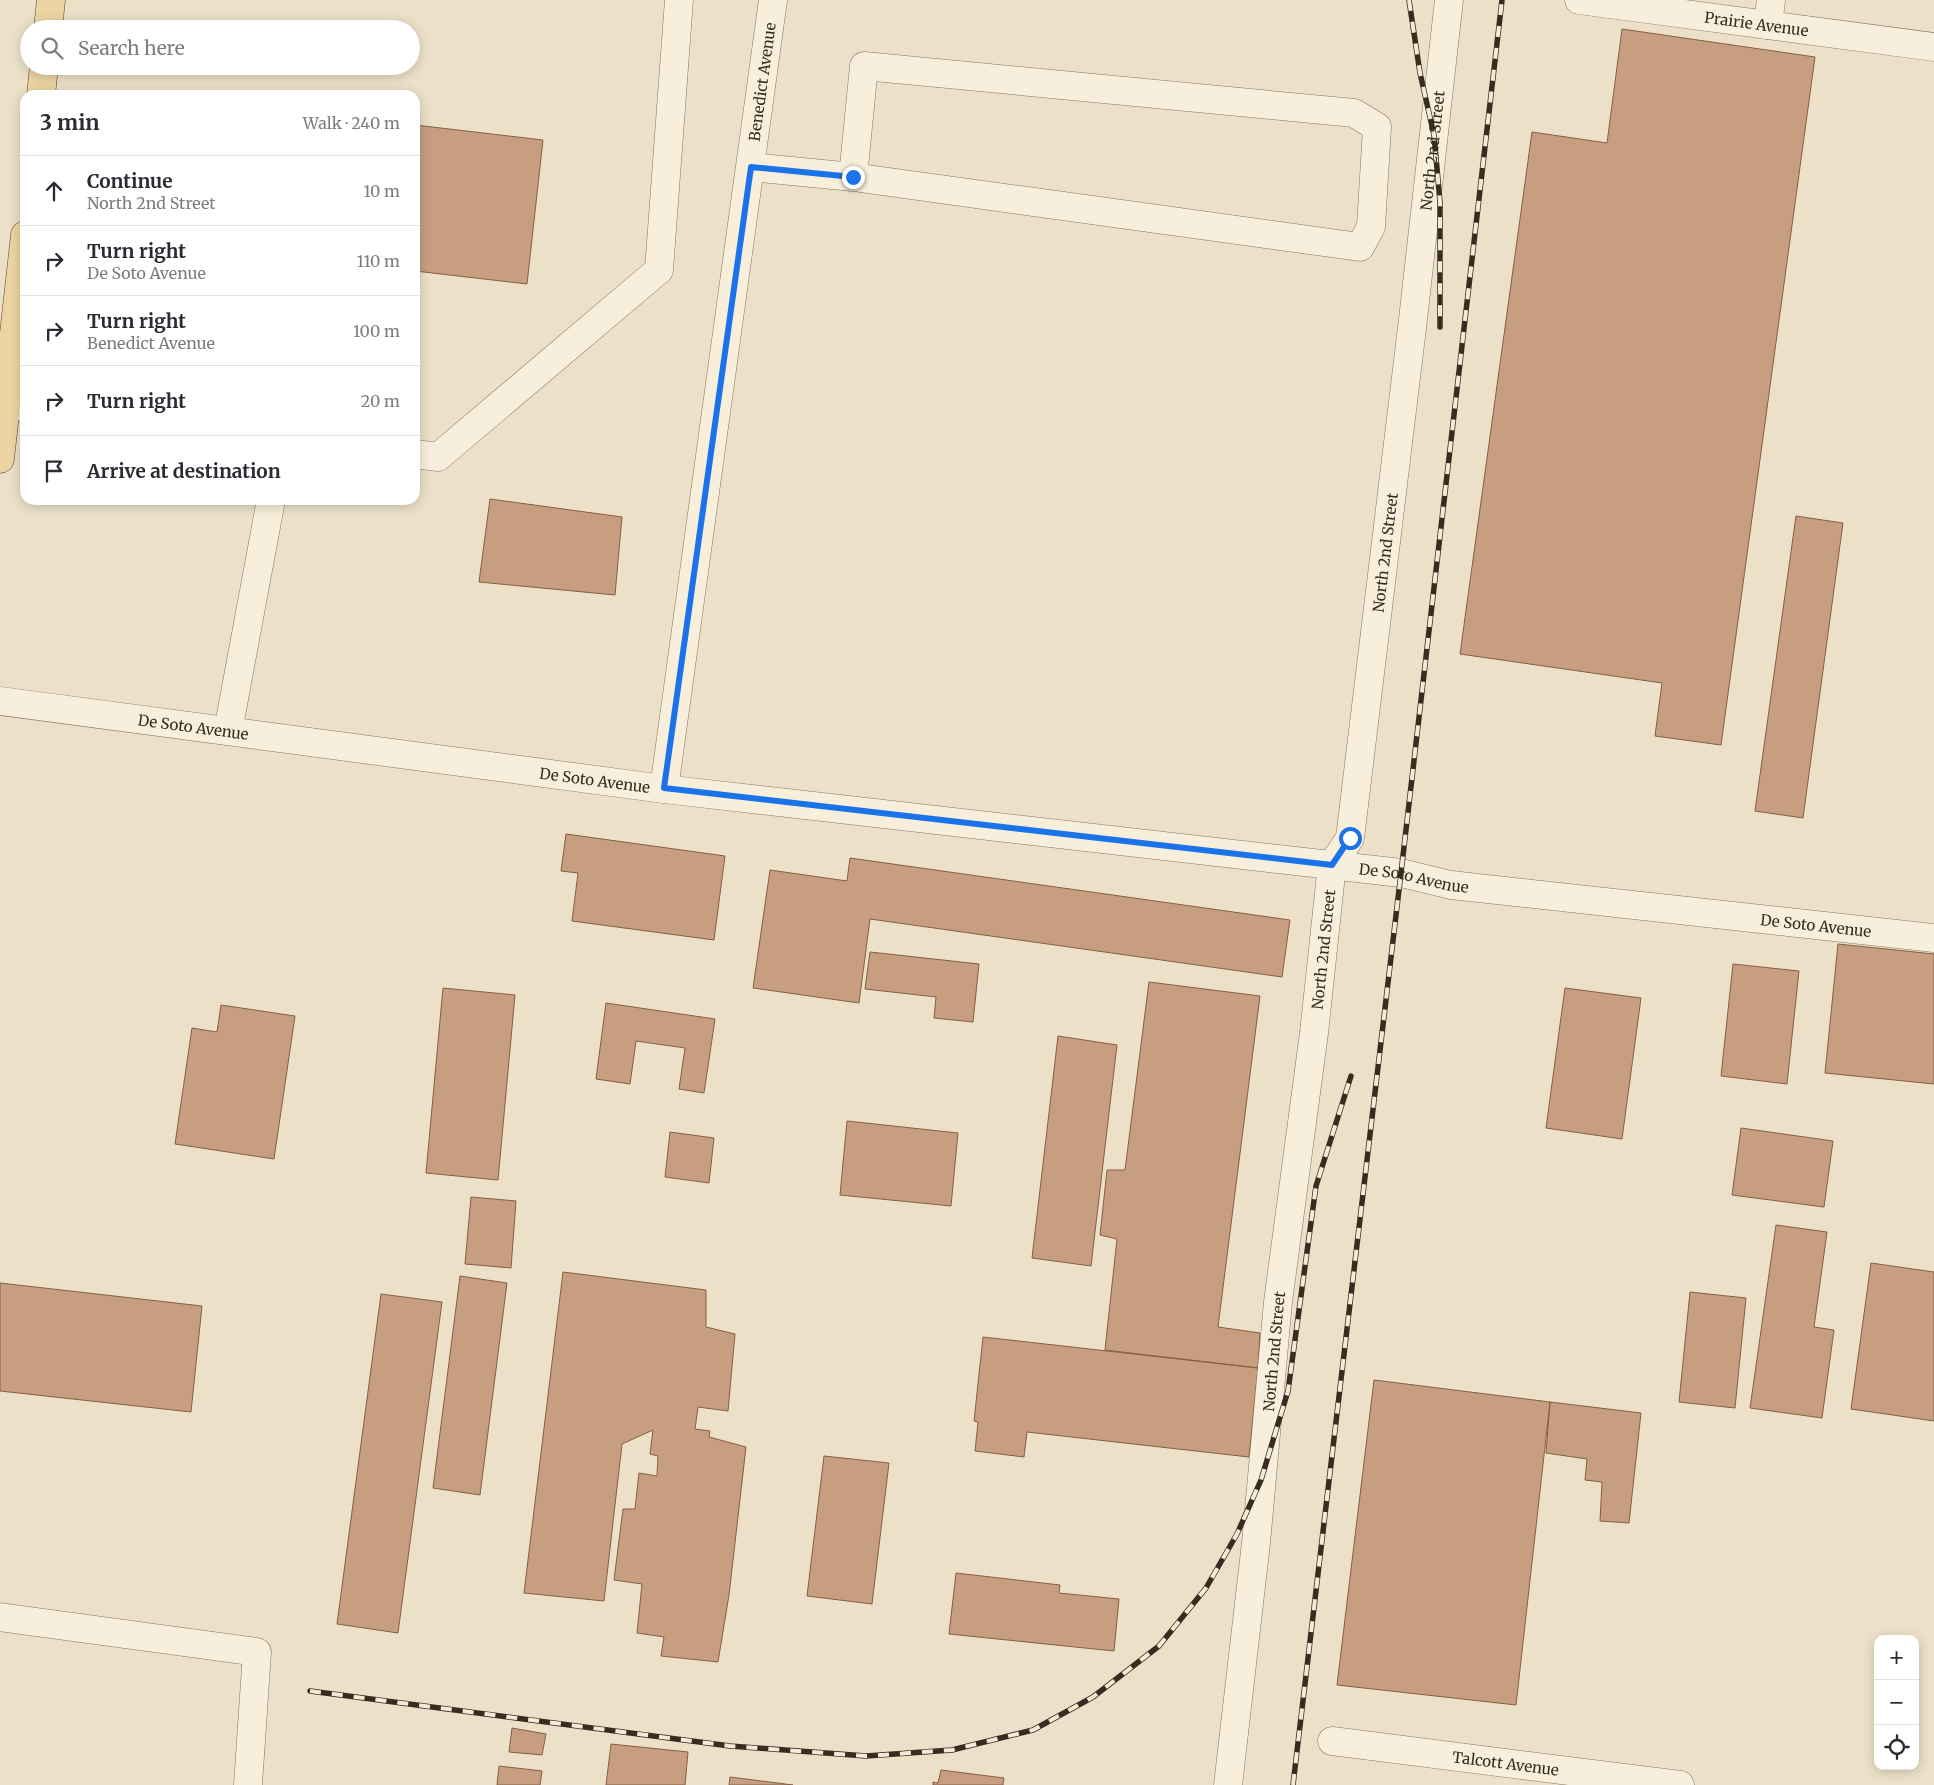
<!DOCTYPE html>
<meta charset="utf-8">
<style>
body{margin:0;font-family:Merriweather,serif;background:#f2f2f3;color:#2b2b33}
.controls{position:absolute;right:15px;bottom:15px;display:grid;overflow:hidden;border-radius:10px;box-shadow:0 2px 12px #0003}
.controls button{width:45px;height:45px;display:grid;place-items:center;padding:0;border:0;border-bottom:1px solid #e1e1e2;background:#fff;color:#2b2b33;font:25px sans-serif}
.stop{position:absolute;width:15px;height:15px;margin:-11px;border:4px solid #1a73e8;border-radius:50%;background:#fff}
.stop.end{background:#1a73e8;border-color:#fff;box-shadow:0 1px 5px #0008}
.list{margin:0;padding:0;list-style:none}
h2{display:flex;justify-content:space-between;align-items:center;height:65px;margin:0;padding:0 20px;font-size:21px}
h2 small{font-size:16px;font-weight:400;color:#7c7c81}
.list li{display:grid;grid-template-columns:32px 1fr auto;gap:15px;align-items:center;box-sizing:border-box;height:70px;padding:0 20px;border-top:1px solid #e1e1e2}
.list b{display:block;font-size:19px;white-space:nowrap}
.list p{margin:0;font-size:16px;white-space:nowrap;color:#7c7c81}
.list em{font-size:16px;font-style:normal;color:#7c7c81}
.icon{flex:none;width:28px;height:28px;fill:none;stroke:currentColor;stroke-width:2;stroke-linecap:round;stroke-linejoin:round}
.map{position:relative;flex:none;width:1934px;height:1785px;overflow:hidden}
.search{position:absolute;background:#fff;box-shadow:0 2px 12px #0003;left:20px;top:20px;width:400px;height:55px;display:flex;align-items:center;gap:12px;box-sizing:border-box;padding:0 18px;border-radius:28px;color:#7c7c81;font-size:19px}
.panel{position:absolute;background:#fff;box-shadow:0 2px 12px #0003;left:20px;top:90px;width:400px;height:415px;border-radius:15px}
.map>svg:first-child{display:block}
.building{fill:#c89e80;stroke:#855e45}
.lines{fill:none;stroke-linecap:round;stroke-linejoin:round}
.minor-casing{stroke:#87745e;stroke-width:29}
.major-casing{stroke:#554232;stroke-width:29}
.minor{stroke:#f7efdb;stroke-width:28}
.major{stroke:#ecd5a3;stroke-width:28}
.rail-casing{stroke:#382c21;stroke-width:5.5}
.rail{stroke:#f4ebd7;stroke-width:4;stroke-dasharray:11;stroke-linecap:butt}
.route{stroke:#1a73e8;stroke-width:6}
.labels{text-anchor:middle;dominant-baseline:central;stroke-width:4.5;stroke-linejoin:round;paint-order:stroke}
.street-label{font-size:15px;fill:#382c21;stroke:#f4ebd7}
</style>
<div class="map">
<svg width="1934" height="1785" viewBox="0 0 1934 1785">
<rect width="100%" height="100%" fill="#ece1c8"/>
<path class="building" d="M1622 29 1815 57 1721 745 1655 736 1662 683 1460 654 1532 132 1607 143Z
M415 125 543 140 527 284 415 271Z
M490 499 622 517 615 595 479 582Z
M1796 516 1843 523 1803 818 1755 811Z
M566 834 725 856 714 940 572 921 578 873 561 871Z
M850 858 1290 920 1282 977 870 919 859 1003 753 988 770 870 847 881Z
M1838 944 1934 954V1084L1825 1073Z
M870 952 979 964 973 1022 934 1018 936 997 865 989Z
M1733 964 1799 971 1787 1084 1721 1076Z
M1149 982 1260 996 1218 1327 1260 1333 1258 1368 1105 1350 1117 1239 1100 1235 1107 1170H1125Z
M443 988 515 995 498 1180 426 1173Z
M1565 988 1641 998 1622 1139 1546 1128Z
M606 1003 715 1019 704 1093 679 1089 685 1048 636 1041 630 1084 596 1079Z
M221 1005 295 1016 274 1159 175 1144 192 1028 217 1032Z
M1058 1036 1117 1045 1091 1266 1032 1258Z
M847 1121 958 1133 951 1206 840 1195Z
M1741 1128 1833 1141 1824 1207 1732 1195Z
M670 1132 714 1138 709 1183 665 1177Z
M471 1197 516 1201 511 1268 465 1264Z
M1776 1225 1827 1232 1814 1327 1834 1330 1822 1418 1750 1408Z
M1871 1263 1934 1272V1421L1851 1409Z
M563 1272 706 1290V1327L735 1334 728 1411 698 1407 695 1429 710 1431 709 1437 746 1447 729 1595 718 1662 661 1656 664 1637 637 1633 642 1584 614 1580 623 1509H635L639 1473 657 1476 658 1456 650 1454 653 1430 622 1444 604 1601 524 1593Z
M460 1276 507 1283 480 1495 433 1488Z
M0 1283 202 1306 191 1412 0 1391Z
M1690 1292 1746 1298 1735 1408 1679 1402Z
M381 1294 442 1302 398 1633 337 1624Z
M983 1337 1258 1368 1249 1457 1027 1432 1024 1457 975 1451 978 1422 974 1421Z
M1374 1380 1550 1402 1516 1705 1337 1685Z
M1550 1402 1641 1413 1629 1523 1600 1521 1602 1482 1585 1480 1587 1459 1546 1453Z
M824 1456 889 1463 872 1604 807 1596Z
M956 1573 1060 1585 1059 1593 1119 1599 1114 1651 949 1634Z
M512 1728 546 1734 542 1755 509 1752Z
M611 1744 688 1752 685 1785H606Z
M499 1766 542 1771 540 1785H497Z
M941 1770 1004 1778 1003 1785H933V1782L938 1783Z
M730 1777 793 1785H729Z"/>
<g class="lines">
<defs>
<g id="minor">
<path id="s1" d="M1579 0 1934 47"/>
<path d="M1768 25 1771 0"/>
<path d="M751 167 853 177 1360 247 1371 227 1377 127 1354 113 864 66 853 177"/>
<path d="M6 405 25 407"/>
<path d="M415 454 438 457 659 270 679 0"/>
<path id="s2" d="M0 701 664 789 1401 873 1451 885 1934 938"/>
<path d="M228 731 271 500"/>
<path id="s3" d="M664 789 773 0"/>
<path d="M0 1617 257 1652 248 1785"/>
<path id="s4" d="M1332 1741 1680 1785"/>
<path id="s5" d="M1228 1785 1256 1543 1278 1302 1314 1033 1332 865 1350 838 1412 328 1449 0"/>
</g>
<path id="major" d="M48 29 51 0
M41 95 44 66
M0 459 25 235"/>
</defs>
<use href="#minor" class="minor-casing"/>
<use href="#major" class="major-casing"/>
<use href="#minor" class="minor"/>
<use href="#major" class="major"/>
<defs>
<path id="rail" d="M1409 0 1420 73 1434 135 1440 202V327
M310 1691 730 1746 866 1756 952 1750 1033 1730 1093 1697 1159 1646 1206 1588 1237 1534 1261 1480 1288 1391 1316 1186 1351 1076
M1293 1785 1401 873 1502 0"/>
</defs>
<use href="#rail" class="rail-casing"/>
<use href="#rail" class="rail"/>
</g>
<g class="lines">
<path class="route" d="M853 177 751 167 664 788 1332 865 1350 838"/>
</g>
<g class="labels">
<g class="street-label">
<text stroke="none"><textPath href="#s1" startOffset="179">Prairie Avenue</textPath></text>
<text stroke="none"><textPath href="#s3" startOffset="714">Benedict Avenue</textPath></text>
<text stroke="none"><textPath href="#s5" startOffset="1651">North 2nd Street</textPath></text>
<text stroke="none"><textPath href="#s5" startOffset="1246">North 2nd Street</textPath></text>
<text stroke="none"><textPath href="#s2" startOffset="195">De Soto Avenue</textPath></text>
<text stroke="none"><textPath href="#s2" startOffset="600">De Soto Avenue</textPath></text>
<text stroke="none"><textPath href="#s2" startOffset="1425">De Soto Avenue</textPath></text>
<text stroke="none"><textPath href="#s2" startOffset="1830">De Soto Avenue</textPath></text>
<text stroke="none"><textPath href="#s5" startOffset="841">North 2nd Street</textPath></text>
<text stroke="none"><textPath href="#s5" startOffset="436">North 2nd Street</textPath></text>
<text stroke="none"><textPath href="#s4" startOffset="175">Talcott Avenue</textPath></text>
</g>
</g>
</svg>
<div class="controls">
<button>+</button>
<button>−</button>
<button><svg class="icon" aria-label="locate" viewBox="0 0 24 24"><circle cx="12" cy="12" r="6"/><path d="M12 2v4M12 18v4M2 12h4M18 12h4"/></svg></button>
</div>
<div class="stop" style="left:1350px;top:838px"></div>
<div class="stop end" style="left:853px;top:177px"></div>
<div class="search"><svg class="icon" aria-label="search" viewBox="0 0 24 24"><circle cx="10" cy="10" r="6"/><path d="M15 15l6 6"/></svg>Search here</div>
<section class="panel">
<h2>3 min<small>Walk · 240 m</small></h2>
<ul class="list">
<li><svg class="icon" aria-label="ahead" viewBox="0 0 24 24"><path d="M12 20V5M6 11l6-6 6 6"/></svg><div><b>Continue</b><p>North 2nd Street</p></div><em>10 m</em></li>
<li><svg class="icon" aria-label="right" viewBox="0 0 24 24"><path d="M7 20v-9h11M14 6l5 5-5 5"/></svg><div><b>Turn right</b><p>De Soto Avenue</p></div><em>110 m</em></li>
<li><svg class="icon" aria-label="right" viewBox="0 0 24 24"><path d="M7 20v-9h11M14 6l5 5-5 5"/></svg><div><b>Turn right</b><p>Benedict Avenue</p></div><em>100 m</em></li>
<li><svg class="icon" aria-label="right" viewBox="0 0 24 24"><path d="M7 20v-9h11M14 6l5 5-5 5"/></svg><div><b>Turn right</b></div><em>20 m</em></li>
<li><svg class="icon" aria-label="arrive" viewBox="0 0 24 24"><path d="M6 21V4h12l-3 4 3 4H6"/></svg><div><b>Arrive at destination</b></div></li>
</ul>
</section>
</div>
